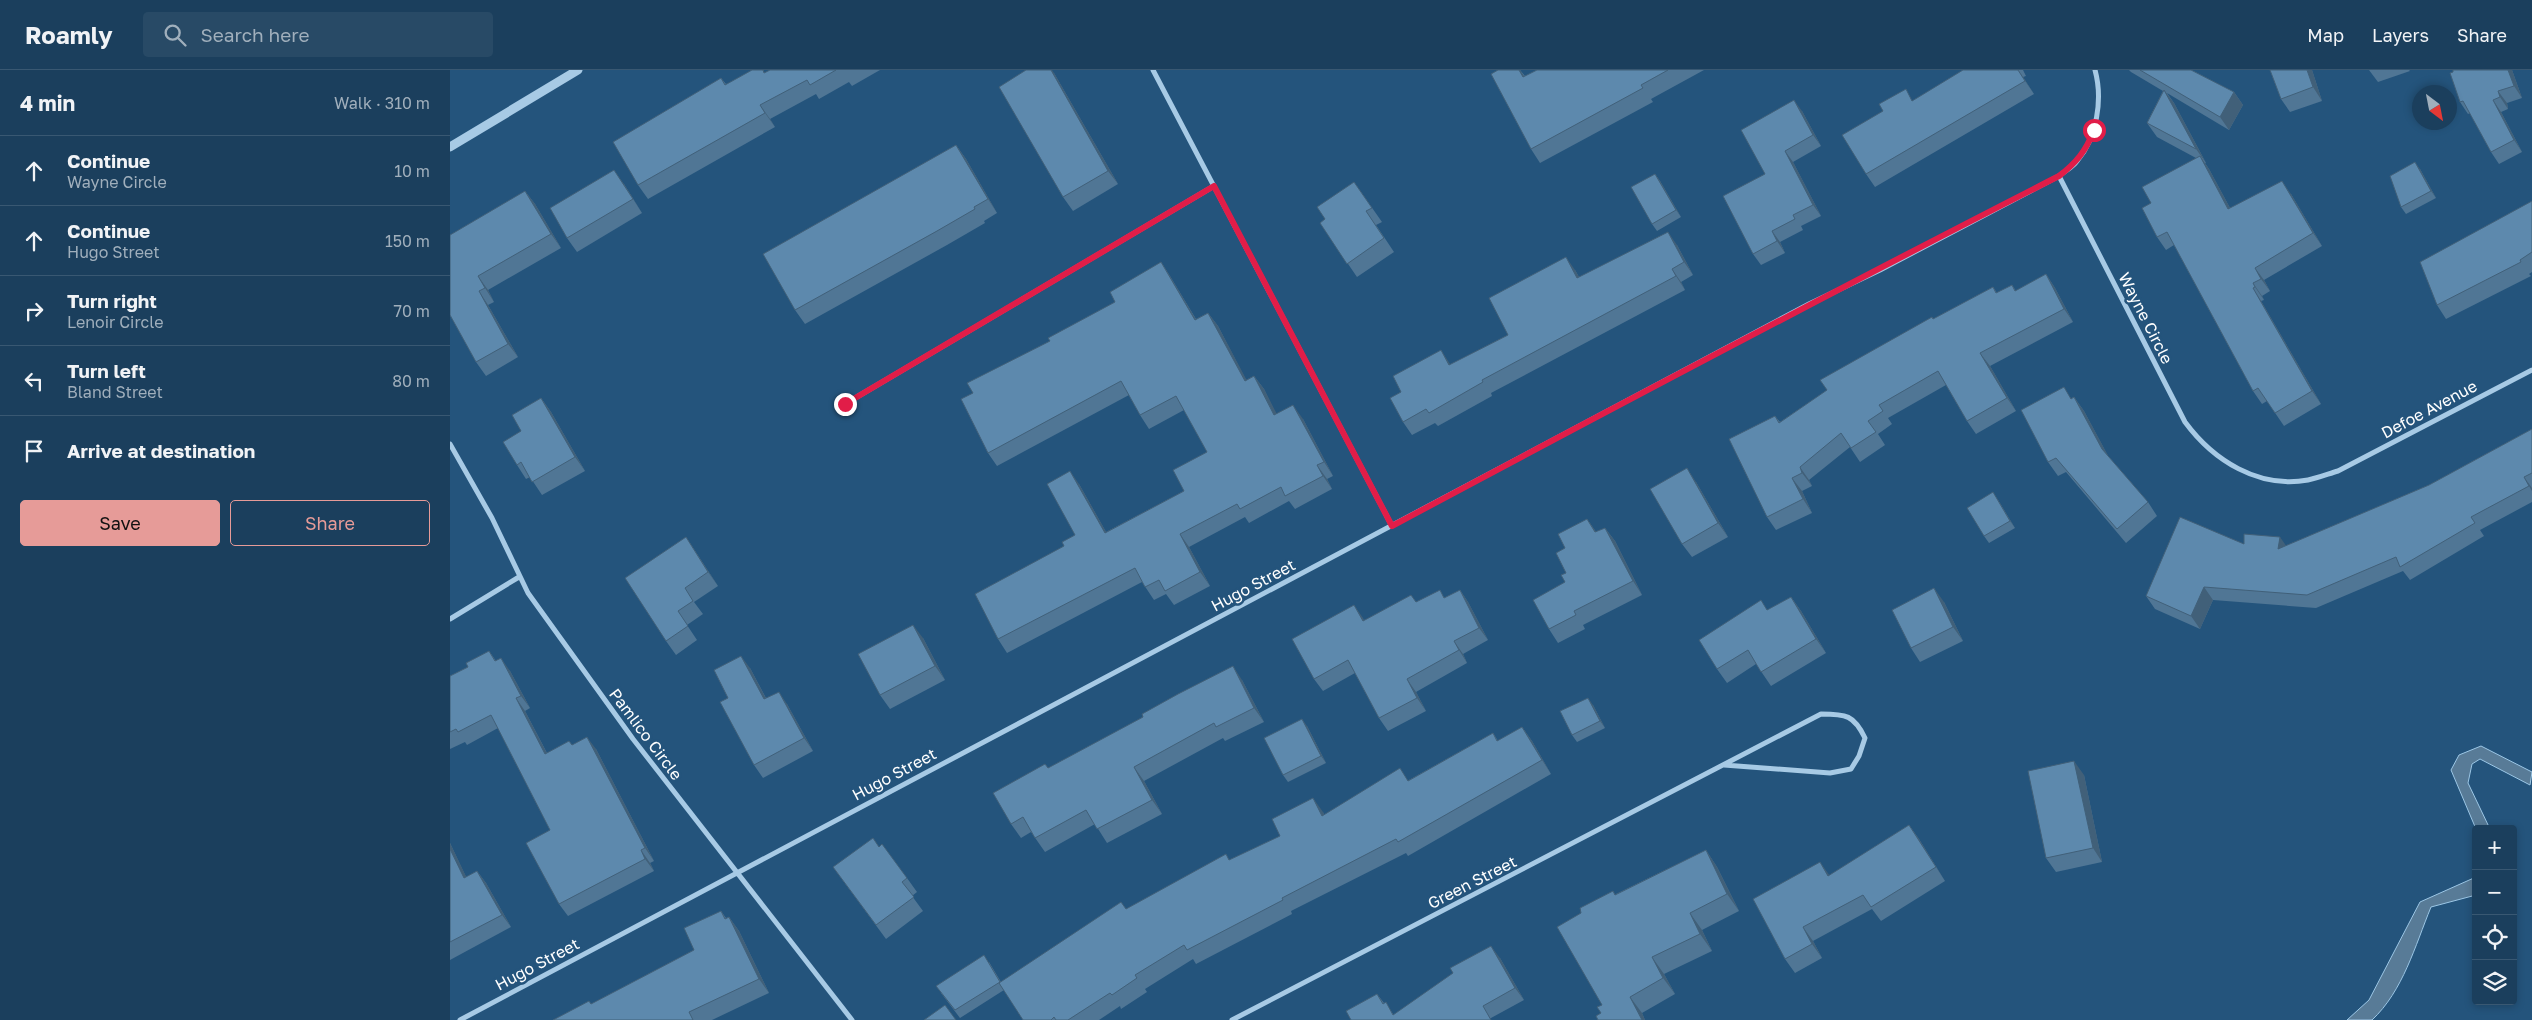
<!DOCTYPE html>
<meta charset="utf-8">
<style>
body{margin:0;font-family:"Golos Text",sans-serif;background:#284a66;color:#f1f3f6}
.controls{position:absolute;right:15px;bottom:15px;display:grid;overflow:hidden;border-radius:5px;box-shadow:0 2px 8px #0003}
.controls button{width:45px;height:45px;display:grid;place-items:center;padding:0;border:0;border-bottom:1px solid #395872;background:#1b3f5d;color:#f1f3f6;font:25px sans-serif}
.compass{position:absolute;left:1962px;top:15px;width:45px;height:45px;border-radius:50%;background:#1b3f5d;box-shadow:0 2px 8px #0003;rotate:148deg}
.stop{position:absolute;width:15px;height:15px;margin:-11px;border:4px solid #e11d48;border-radius:50%;background:#fff}
.stop.end{background:#e11d48;border-color:#fff;box-shadow:0 1px 5px #0008}
.list{margin:0;padding:0;list-style:none}
h2{display:flex;justify-content:space-between;align-items:center;height:65px;margin:0;padding:0 20px;font-size:21px}
h2 small{font-size:16px;font-weight:400;color:#a0afbc}
.list li{display:grid;grid-template-columns:32px 1fr auto;gap:15px;align-items:center;box-sizing:border-box;height:70px;padding:0 20px;border-top:1px solid #395872}
.list b{display:block;font-size:19px;white-space:nowrap}
.list p{margin:0;font-size:16px;white-space:nowrap;color:#a0afbc}
.list em{font-size:16px;font-style:normal;color:#a0afbc}
.actions{display:flex;gap:10px;padding:15px 20px}
.actions a{flex:1;padding:11px 0;border:1px solid #e69b98;border-radius:5px;text-align:center;font-size:18px;color:#e69b98}
.actions .main{background:#e69b98;color:#111}
.icon{flex:none;width:28px;height:28px;fill:none;stroke:currentColor;stroke-width:2;stroke-linecap:round;stroke-linejoin:round}
.map{position:relative;flex:none;width:2082px;height:950px;overflow:hidden}
header{display:flex;align-items:center;gap:30px;box-sizing:border-box;height:70px;padding:0 25px;background:#1b3f5d;border-bottom:1px solid #395872}
header strong{font-size:24px}
nav{display:flex;gap:28px;margin-inline-start:auto;font-size:18px}
.search{width:350px;height:45px;background:#284a66;display:flex;align-items:center;gap:12px;box-sizing:border-box;padding:0 18px;border-radius:5px;color:#a0afbc;font-size:19px}
main{display:flex}
aside{flex:1;background:#1b3f5d}
.map>svg:first-child{display:block}
.water{fill:#587b97;stroke:#9cc7e6}
.lines{fill:none;stroke-linecap:round;stroke-linejoin:round}
.minor{stroke:#a7cae5;stroke-width:5}
.tertiary{stroke:#a7cae5;stroke-width:9}
.wall{fill:#507695}
.shaded-wall{fill:#416079}
.building{fill:#5d89ad;stroke:#416079}
.route{stroke:#e11d48;stroke-width:6}
.labels{text-anchor:middle;dominant-baseline:central;stroke-width:5;stroke-linejoin:round;paint-order:stroke}
.street-label{font-size:16px;fill:#fff;stroke:#24547c}
</style>
<header>
<strong>Roamly</strong>
<div class="search"><svg class="icon" aria-label="search" viewBox="0 0 24 24"><circle cx="10" cy="10" r="6"/><path d="M15 15l6 6"/></svg>Search here</div>
<nav><a>Map</a><a>Layers</a><a>Share</a></nav>
</header>
<main>
<aside>
<h2>4 min<small>Walk · 310 m</small></h2>
<ul class="list">
<li><svg class="icon" aria-label="ahead" viewBox="0 0 24 24"><path d="M12 20V5M6 11l6-6 6 6"/></svg><div><b>Continue</b><p>Wayne Circle</p></div><em>10 m</em></li>
<li><svg class="icon" aria-label="ahead" viewBox="0 0 24 24"><path d="M12 20V5M6 11l6-6 6 6"/></svg><div><b>Continue</b><p>Hugo Street</p></div><em>150 m</em></li>
<li><svg class="icon" aria-label="right" viewBox="0 0 24 24"><path d="M7 20v-9h11M14 6l5 5-5 5"/></svg><div><b>Turn right</b><p>Lenoir Circle</p></div><em>70 m</em></li>
<li><svg class="icon" aria-label="left" viewBox="0 0 24 24"><path d="M17 20v-9H6M10 6l-5 5 5 5"/></svg><div><b>Turn left</b><p>Bland Street</p></div><em>80 m</em></li>
<li><svg class="icon" aria-label="arrive" viewBox="0 0 24 24"><path d="M6 21V4h12l-3 4 3 4H6"/></svg><div><b>Arrive at destination</b></div></li>
</ul>
<div class="actions"><a class="main">Save</a><a>Share</a></div>
</aside>
<div class="map">
<svg width="2082" height="950" viewBox="0 0 2082 950">
<rect width="100%" height="100%" fill="#24547c"/>
<path class="water" d="M2031 676 2082 702 2080 715 2030 689 2022 694 2018 713 2040 759H2026L2001 700 2009 685Z
M2026 807V825L1981 837C1965 876 1953 921 1922 950H1897L1919 930 1970 832Z"/>
<g class="lines">
<path class="minor" d="M703 0 942 456
M1609 106 1735 352C1763 390 1808 419 1858 410 1868 408 1878 404 1888 401L2082 300
M395 334 764 116
M0 374 42 448 78 523 183 669 402 950
M0 549 69 507
M10 950 1359 234 1430 200 1609 106C1615 101 1623 97 1627 91 1647 68 1653 29 1645 0
M782 950 1371 644C1396 644 1404 645 1415 668L1409 686 1401 699 1380 703 1274 695"/>
<path class="tertiary" d="M0 77 128 0"/>
</g>
<path class="wall" d="M313 0 315 3 320 0H430L402 16 399 12 369 29 366 24 320 49 325 57 198 129 188 115 271 8 276 14Z
M1048 0H1070L1075 6 1087 0H1254L1201 29 1203 32 1090 93 1081 79Z
M1513 0H1573L1576 6 1573 7 1584 24 1425 117 1416 104Z
M1679 0H1741L1784 22 1793 35 1779 60 1717 23 1724 33 1756 93H1755L1759 99 1780 138 1841 124 1872 176 1814 210 1820 221 1812 226 1814 230 1811 231 1871 334 1834 356 1817 331 1812 334 1803 321 1724 175 1716 180 1707 167 1701 133 1746 88 1707 67 1697 53 1713 21 1681 2Z
M1820 0H1862L1872 31 1840 42 1831 29Z
M1919 0H1959L1960 1 1928 12Z
M2062 0 2072 28 2057 33 2058 39 2051 42 2072 82 2049 94 2041 82 2020 43 2018 44 2010 32Z
M604 3 668 114 623 141 613 127Z
M1352 41 1371 76 1343 92 1371 146 1351 156 1353 160 1330 172 1335 183 1311 195 1303 184 1315 104Z
M506 75 516 89 547 143 534 151 535 153 497 175 355 254 345 240Z
M1970 99 1986 128 1956 144 1951 137Z
M1205 104 1210 111 1231 147 1207 161 1202 154Z
M904 112 932 152 926 155 944 182 907 207 870 153 875 149Z
M174 114 192 143 127 182 117 168Z
M75 121 85 134 111 178 38 220 44 232 38 235 68 287 36 306 26 292 0 245Z
M2082 131V202L2079 204 2081 206 1996 249 1987 235Z
M1227 175 1243 205 1231 212 1235 220 1041 323 1042 326 988 356 985 353 962 365 953 352 951 322 1001 294 1058 265 1125 200 1129 207Z
M711 192 720 206 746 249 758 243 768 256 796 310 804 306 814 319 826 344 853 349 883 406 877 409 882 419 845 439 839 431 799 453 795 447 739 477 760 516 724 535 716 524 704 530 692 512 557 583 548 569 614 476 625 465 629 414 656 462 734 421 757 382 734 340 699 359 690 345 679 325 547 396 538 383 523 323 665 232Z
M1596 204 1605 218 1623 252 1540 296 1566 341 1526 364 1517 351 1496 315 1438 348 1442 354 1428 364 1435 375 1410 392 1400 377 1359 410 1362 416 1352 421 1362 443 1326 460 1317 447 1325 346 1330 352 1483 249 1543 217 1547 223 1562 215 1566 221Z
M1624 327 1634 341 1658 386 1698 432 1707 446 1676 473 1616 402 1608 406 1598 392 1622 328Z
M91 328 101 342 135 401 92 425 80 407 76 409 67 395Z
M2082 359V432L2030 460 2034 466 1960 510 1953 501 1866 538 1763 530 1750 559 1705 539 1696 526 1836 476 1979 415Z
M1246 412 1278 467 1242 487 1232 474Z
M1548 430 1565 458 1539 473 1534 466Z
M1137 449 1146 462 1155 458 1165 471 1192 525 1133 555 1135 559 1108 573 1099 559 1115 512 1116 503 1115 478Z
M236 467 268 516 244 532 253 544 237 555 247 570 226 585 216 571Z
M1010 520 1018 532 1038 570 1013 584 1017 593 966 622 976 641 938 661 929 648 905 603 873 621 864 609 914 550 966 532 996 527Z
M1341 527 1351 541 1376 583 1321 616 1306 594 1277 613 1267 599 1318 540Z
M1494 532 1513 571 1470 592 1461 578Z
M473 568 495 610 440 639 430 625Z
M39 581 46 591 60 601 80 638 75 641 97 683 122 675 146 679 204 791 200 793 204 801 118 846 109 834 100 760 48 658 17 675 15 672 0 679V606L18 597Z
M300 598 316 628 337 634 363 681 313 708 304 695 278 628Z
M792 610 814 652 775 671 773 668 694 711 712 744 657 773 645 754 595 782 581 762 571 768 561 754 595 694 598 698Z
M1143 635 1155 658 1127 672 1122 665Z
M857 656 876 693 838 712 833 705Z
M1072 657 1082 671 1101 704 958 786 956 783 841 841 842 844 746 894 743 889 695 919 697 922 671 939 670 936 649 950H573L554 920 510 948 491 923 539 892 551 912 676 839 830 766 873 742 874 745 959 710 1043 663 1048 671Z
M1634 705 1652 792 1606 802 1596 788Z
M1459 755 1469 769 1495 811 1431 851 1422 839 1363 871 1372 888 1345 903 1335 889 1380 805Z
M0 773 16 807 27 801 36 813 61 857 0 890Z
M429 777 457 808 467 822 462 826 473 841 436 869 383 797Z
M1256 780 1267 797 1289 841 1252 860 1262 881 1214 904 1225 924 1192 943 1195 950H1148L1151 943 1166 824Z
M271 841 276 848 279 847 289 861 319 923 262 950H103L141 934 244 880Z
M1050 888 1074 930 1041 948 901 950 927 924 934 933 944 945Z"/>
<path class="shaded-wall" d="M601 0H602L604 3 668 114 658 101Z
M1069 0H1070L1074 6 1083 21 1073 7Z
M1568 0 1573 7 1584 24 1575 11Z
M1857 0H1862L1872 31 1863 17Z
M2058 0H2062L2072 28 2064 16Z
M1714 20 1724 33 1756 93 1746 79Z
M2048 21 2057 33 2058 39 2050 27Z
M1784 22 1793 35 1779 60 1770 47Z
M1344 30 1352 41 1371 76 1363 65Z
M2043 30 2051 42 2072 82 2064 70Z
M310 35 320 49 325 57 315 43Z
M506 75 516 89 547 143 538 129Z
M1335 81 1343 92 1371 146 1363 135Z
M1750 86 1759 99 1787 151 1778 139Z
M1965 92 1970 99 1986 128 1981 121Z
M164 100 174 114 192 143 183 129Z
M1205 104 1210 111 1231 147 1226 140Z
M1832 111 1841 124 1872 176 1863 163Z
M75 121 85 134 111 178 101 164Z
M1322 161 1330 172 1335 183 1327 171Z
M1218 162 1227 175 1243 205 1234 192Z
M1116 187 1125 200 1137 221 1127 208Z
M711 192 720 206 754 263 745 250Z
M1805 198 1814 210 1820 221 1811 209Z
M1222 199 1231 212 1235 220 1226 206Z
M1596 204 1605 218 1623 252 1614 239Z
M28 206 38 220 44 232 35 218Z
M1803 213 1812 226 1814 230 1805 217Z
M1803 218 1811 231 1871 334 1862 321Z
M29 221 38 235 68 287 58 274Z
M758 243 768 256 804 324 795 311Z
M991 280 1000 294 1008 309 999 295Z
M1530 283 1540 296 1566 341 1557 328Z
M804 306 814 319 834 358 824 345Z
M1624 327 1634 341 1662 393 1652 379Z
M91 328 101 342 135 401 125 387Z
M843 335 853 349 883 406 874 392Z
M867 395 877 409 882 419 873 406Z
M1350 397 1359 410 1362 416 1352 403Z
M1237 398 1246 412 1278 467 1268 453Z
M620 401 629 414 664 476 655 463Z
M2074 407 2082 418V421L2079 416Z
M1342 408 1352 421 1362 443 1353 429Z
M1543 422 1548 430 1565 458 1560 451Z
M1137 449 1147 463 1145 462Z
M1155 458 1165 471 1192 525 1183 511Z
M730 464 739 477 760 516 750 502Z
M236 467 245 481 268 516 258 502Z
M1830 467 1839 480 1828 479Z
M1754 517 1763 530 1750 559 1741 546Z
M1484 518 1494 532 1513 571 1503 557Z
M1010 520 1018 532 1038 570 1029 558Z
M1341 527 1351 541 1376 583 1366 569Z
M904 535 913 548 921 563 913 551Z
M463 555 473 568 495 610 485 596Z
M1004 571 1013 584 1017 593 1009 580Z
M291 586 300 598 323 642 314 629Z
M51 588 60 601 80 638 71 626Z
M783 596 792 610 814 652 804 638Z
M957 609 966 622 976 641 967 628Z
M329 622 337 634 363 681 354 668Z
M66 628 75 641 104 697 95 684Z
M1138 628 1143 635 1155 658 1150 651Z
M852 649 857 656 876 693 871 686Z
M1072 657 1082 671 1101 704 1092 690Z
M137 667 146 679 204 791 195 778Z
M1624 691 1634 705 1652 792 1643 778Z
M684 697 694 711 712 744 702 730Z
M863 728 873 742 882 760 872 746Z
M1459 755 1469 769 1495 811Z
M0 773 23 821 14 808 0 779Z
M191 780 200 793 204 801 195 789Z
M1256 780 1267 797 1289 841 1277 824Z
M1370 792 1380 806H1378Z
M27 801 36 813 61 857 52 845Z
M1240 843 1252 860 1262 881 1250 864Z
M279 847 289 861 319 923 309 909Z
M1353 857 1363 871 1372 888 1362 874Z
M1041 876 1050 888 1074 930 1065 918Z
M1202 887 1214 904 1225 924 1213 908Z
M1180 927 1192 943 1195 950H1192Z"/>
<path class="building" d="M302 0H313L314 3 320 0H386L360 15 357 10 310 35 315 43 188 115 163 72 271 8 275 15Z
M576 0H601L658 101 613 127 549 17Z
M1048 0H1069L1073 7 1087 0H1218L1191 15 1193 18 1081 79 1041 4Z
M1513 0H1568L1575 11 1416 104 1392 65 1433 41 1429 34 1456 19 1462 31Z
M1690 0H1741L1784 22 1770 47Z
M1820 0H1857L1863 17 1831 29Z
M2003 0H2058L2064 16 2048 21 2050 27 2043 30 2064 70 2041 82 2013 31 2010 32 2000 3 2003 2Z
M1714 20 1746 79 1697 53Z
M1344 30 1363 65 1335 81 1363 135 1343 145 1345 149 1322 161 1327 171 1303 184 1273 126 1315 104 1291 60Z
M506 75 538 129 524 137 525 139 487 161 345 240 313 184Z
M1750 86 1778 139 1832 111 1863 163 1805 198 1811 209 1803 213 1805 217 1803 218 1862 321 1825 343 1808 318 1803 321 1717 162 1707 167 1692 138 1701 133 1692 117Z
M1965 92 1981 121 1951 137 1940 106Z
M164 100 183 129 117 168 100 138Z
M1205 104 1226 140 1202 154 1181 117Z
M904 112 922 138 916 141 934 168 897 194 870 153 875 149 867 137Z
M75 121 101 164 28 206 35 218 29 221 58 274 26 292 0 245V165Z
M2082 131V182L2070 190 2071 192 1987 235 1970 192Z
M1218 162 1234 192 1222 199 1226 206 1032 310 1033 312 979 343 976 339 953 352 940 328 951 322 943 306 991 280 999 295 1058 265 1039 228 1116 187 1127 208Z
M711 192 745 250 758 243 795 311 804 306 824 345 843 335 874 392 867 395 873 406 835 426 831 417 790 439 787 434 730 464 750 502 715 521 709 510 695 517 685 498 548 569 525 524 614 476 612 472 625 465 597 414 620 401 655 463 734 421 723 400 757 382 726 326 690 345 671 311 538 383 511 329 523 323 517 313 600 271 598 268 665 232 660 222Z
M1596 204 1614 239 1530 283 1557 328 1517 351 1488 301 1429 335 1433 341 1418 351 1426 362 1401 378 1391 363 1350 397 1352 403 1342 408 1353 429 1317 447 1279 369 1325 346 1329 353 1377 320 1370 310 1482 247 1483 249 1543 217 1546 223 1562 215 1565 221Z
M1614 317 1621 329 1624 327 1652 379 1698 432 1667 459 1606 388 1598 392 1571 340Z
M91 328 125 387 82 412 71 392 67 395 53 372 71 361 62 345Z
M2082 359V403L2074 407 2079 416 2021 447 2025 453 1950 497 1946 487 1857 525 1754 517 1741 546 1696 526 1730 447 1794 474V464L1830 467 1828 479 1979 415Z
M1237 398 1268 453 1232 474 1200 419Z
M1543 422 1560 451 1534 466 1517 438Z
M1137 449 1145 462 1155 458 1183 511 1124 541 1126 545 1099 559 1083 530 1115 512 1111 505 1116 503 1106 483 1115 478 1108 464Z
M236 467 258 502 235 518 243 531 228 541 238 556 216 571 175 508Z
M1484 518 1503 557 1461 578 1442 540Z
M990 520 994 528 1010 520 1029 558 1004 571 1009 580 957 609 967 628 929 648 898 590 864 609 842 569 904 535 913 551 961 525 966 532Z
M1341 527 1366 569 1311 602 1298 580 1267 599 1249 570 1311 530 1317 540Z
M463 555 485 596 430 625 408 584Z
M39 581 45 591 51 588 71 626 66 628 95 684 119 671 122 675 137 667 195 778 191 780 195 789 109 834 76 773 100 760 41 645 8 662 6 659 0 662V606L18 597 16 593Z
M291 586 314 629 329 622 354 668 304 695 270 632 278 628 264 600Z
M783 596 804 638 766 657 764 653 684 697 702 730 647 759 636 740 585 768 573 747 561 754 543 723 595 694 598 698 693 647 692 644 728 624Z
M1138 628 1150 651 1122 665 1110 641Z
M852 649 871 686 833 705 814 668Z
M1072 657 1092 690 948 772 946 769 832 828 833 830 737 880 734 875 685 905 687 908 662 925 660 923 618 950H606L604 947 601 950H573L549 913 671 832 676 839 776 784 779 790 830 766 822 749 863 728 872 746 950 698 958 711 1043 663 1047 671Z
M1624 691 1643 778 1596 788 1578 701Z
M1459 755 1486 797 1421 837 1413 825 1353 857 1362 874 1335 889 1303 829 1370 792 1378 806Z
M423 768 429 777 432 774 457 808 452 812 464 827 426 855 383 797Z
M0 779 14 808 27 801 52 845 0 872Z
M1256 780 1277 824 1240 843 1250 864 1202 887 1213 908 1180 927 1192 950H1148L1146 946 1151 943 1147 937 1152 935 1107 857 1131 843 1130 838 1163 821 1165 825Z
M271 841 275 849 279 847 309 909 239 942 243 950H103L139 931 141 934 244 880 234 858Z
M1041 876 1065 918 1033 936 1041 950H901L896 941 927 924 933 934 936 932 943 945 1003 903 1000 898Z
M534 885 550 912 505 940 486 916Z
M495 935 506 950H474Z"/>
<g class="lines">
<path class="route" d="M395 334 764 116 942 456C1163 338 1385 220 1609 106 1626 93 1636 81 1644 60"/>
</g>
<g class="labels">
<g class="street-label">
<text transform="translate(1696 248) rotate(63)">Wayne Circle</text>
<text transform="translate(1979 339) rotate(-28)">Defoe Avenue</text>
<text transform="translate(803 515) rotate(-28)">Hugo Street</text>
<text transform="translate(196 664) rotate(53)">Pamlico Circle</text>
<text transform="translate(444 704) rotate(-28)">Hugo Street</text>
<text transform="translate(1022 812) rotate(-27)">Green Street</text>
<text transform="translate(87 894) rotate(-28)">Hugo Street</text>
</g>
</g>
</svg>
<div class="controls">
<button>+</button>
<button>−</button>
<button><svg class="icon" aria-label="locate" viewBox="0 0 24 24"><circle cx="12" cy="12" r="6"/><path d="M12 2v4M12 18v4M2 12h4M18 12h4"/></svg></button>
<button><svg class="icon" aria-label="layers" viewBox="0 0 24 24"><path d="M12 4l9 5-9 5-9-5zM3 14l9 5 9-5"/></svg></button>
</div>
<svg class="compass" viewBox="-18 -18 36 36"><path d="M0-13l5 13h-10z" fill="#e53935"/><path d="M0 13l5-13h-10z" fill="#a0afbc"/></svg>
<div class="stop" style="left:1644px;top:60px"></div>
<div class="stop end" style="left:395px;top:334px"></div>
</div>
</main>
